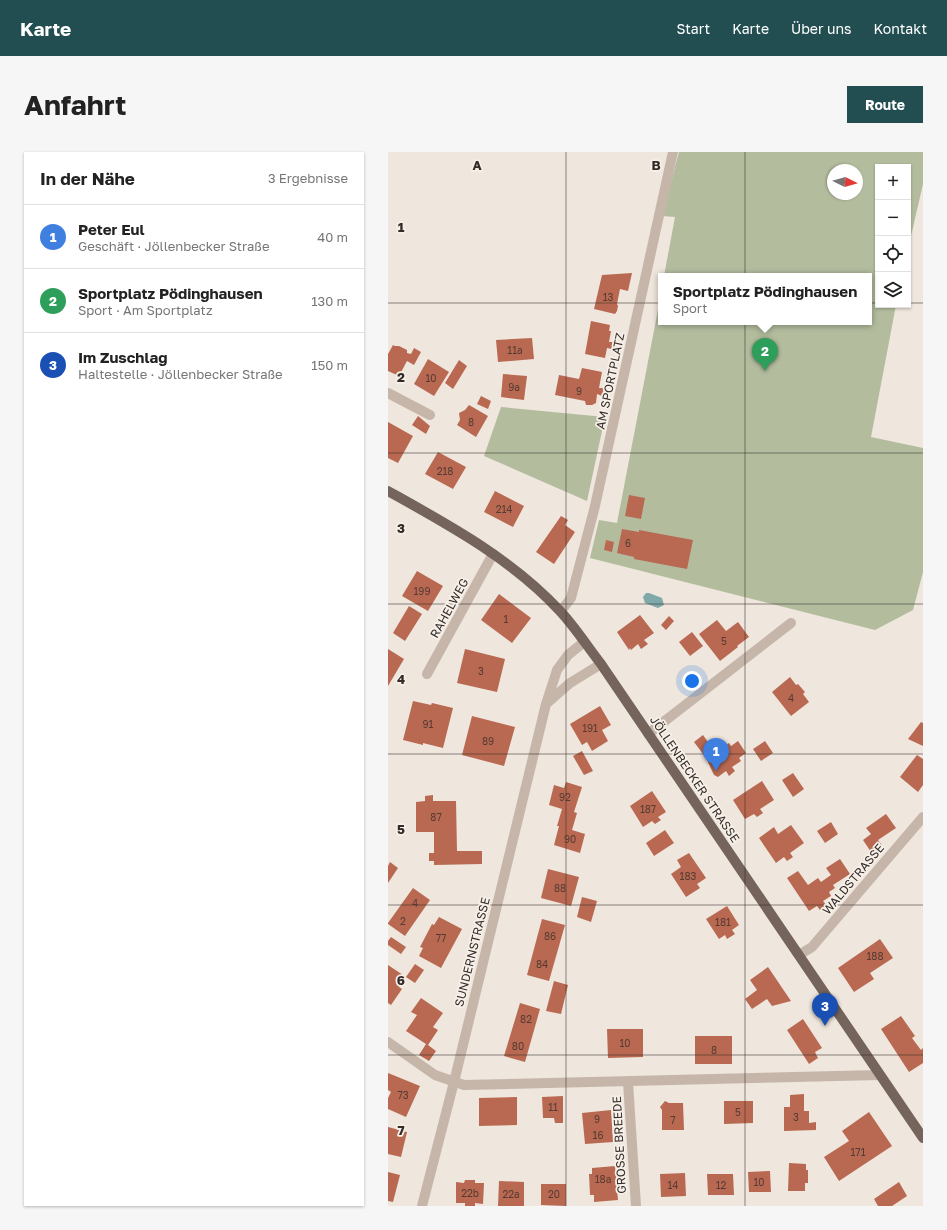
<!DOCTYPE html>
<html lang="de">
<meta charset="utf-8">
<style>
body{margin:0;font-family:"Golos Text",sans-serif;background:#f6f6f6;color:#222}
.controls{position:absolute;right:12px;top:12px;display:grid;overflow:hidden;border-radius:0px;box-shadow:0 1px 3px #0004}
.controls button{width:36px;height:36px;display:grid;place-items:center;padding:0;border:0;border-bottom:1px solid #e0e0e0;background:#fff;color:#222;font:20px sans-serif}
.compass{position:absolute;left:439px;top:12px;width:36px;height:36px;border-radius:50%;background:#fff;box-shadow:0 1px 3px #0004;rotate:95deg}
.you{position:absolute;left:304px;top:529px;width:14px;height:14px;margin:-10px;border:3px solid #fff;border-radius:50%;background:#1a73e8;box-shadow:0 0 0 6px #1a73e833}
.badge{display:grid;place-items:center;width:26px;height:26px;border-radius:50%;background:#234e51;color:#fff;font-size:13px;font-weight:700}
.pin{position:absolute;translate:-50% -33px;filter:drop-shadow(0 1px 2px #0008)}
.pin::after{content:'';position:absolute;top:21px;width:14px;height:12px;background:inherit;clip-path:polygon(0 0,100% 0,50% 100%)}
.popup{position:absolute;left:270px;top:121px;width:214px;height:52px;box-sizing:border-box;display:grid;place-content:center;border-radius:0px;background:#fff;filter:drop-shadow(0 1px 3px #0005);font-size:13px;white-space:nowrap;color:#767676}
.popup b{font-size:15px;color:#222}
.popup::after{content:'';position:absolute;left:50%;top:100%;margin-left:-8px;border:8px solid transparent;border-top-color:#fff}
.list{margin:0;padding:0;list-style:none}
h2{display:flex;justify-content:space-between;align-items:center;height:52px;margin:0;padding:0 16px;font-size:17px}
h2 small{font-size:13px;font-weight:400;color:#767676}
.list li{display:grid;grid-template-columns:26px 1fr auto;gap:12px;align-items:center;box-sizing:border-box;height:64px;padding:0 16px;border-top:1px solid #e0e0e0}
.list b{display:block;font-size:15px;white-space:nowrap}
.list p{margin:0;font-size:13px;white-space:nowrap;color:#767676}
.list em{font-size:13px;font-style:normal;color:#767676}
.icon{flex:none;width:22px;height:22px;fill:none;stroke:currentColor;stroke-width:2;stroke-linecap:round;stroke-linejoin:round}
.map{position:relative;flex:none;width:535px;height:1054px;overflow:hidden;border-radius:0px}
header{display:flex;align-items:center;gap:24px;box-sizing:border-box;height:56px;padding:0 20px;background:#234e51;color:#fff}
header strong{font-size:19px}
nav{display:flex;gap:22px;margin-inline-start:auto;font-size:14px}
.intro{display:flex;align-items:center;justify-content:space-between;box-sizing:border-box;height:96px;padding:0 24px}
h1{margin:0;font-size:28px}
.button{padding:10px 18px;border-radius:0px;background:#234e51;color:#fff;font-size:14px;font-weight:700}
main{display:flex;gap:24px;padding:0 24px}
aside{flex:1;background:#fff;border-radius:0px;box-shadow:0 1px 3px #0004}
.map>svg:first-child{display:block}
.green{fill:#b3bd9e;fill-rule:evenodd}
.water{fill:#7fa8a9}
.building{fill:#b96951}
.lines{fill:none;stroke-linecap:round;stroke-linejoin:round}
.minor{stroke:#c6b6aa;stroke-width:10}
.major{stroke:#74645b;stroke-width:10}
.grid{fill:none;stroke:#342c29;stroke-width:1;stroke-opacity:0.55}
.labels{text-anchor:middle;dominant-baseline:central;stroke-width:3.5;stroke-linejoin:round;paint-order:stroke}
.number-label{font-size:10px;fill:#553b33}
.street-label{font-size:12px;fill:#342c29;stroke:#f7f0e8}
.grid-label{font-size:13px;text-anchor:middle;font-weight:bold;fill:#342c29;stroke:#f7f0e8;stroke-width:3.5;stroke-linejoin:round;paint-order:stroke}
</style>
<header>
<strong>Karte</strong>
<nav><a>Start</a><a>Karte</a><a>Über uns</a><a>Kontakt</a></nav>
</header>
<div class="intro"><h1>Anfahrt</h1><a class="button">Route</a></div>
<main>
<aside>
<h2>In der Nähe<small>3 Ergebnisse</small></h2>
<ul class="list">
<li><span class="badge" style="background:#3f7fe0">1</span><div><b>Peter Eul</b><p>Geschäft · Jöllenbecker Straße</p></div><em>40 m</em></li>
<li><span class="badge" style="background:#2e9e5b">2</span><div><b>Sportplatz Pödinghausen</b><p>Sport · Am Sportplatz</p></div><em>130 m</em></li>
<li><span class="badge" style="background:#1a4fb4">3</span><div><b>Im Zuschlag</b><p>Haltestelle · Jöllenbecker Straße</p></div><em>150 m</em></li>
</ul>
</aside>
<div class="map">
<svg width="535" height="1054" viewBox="0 0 535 1054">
<rect width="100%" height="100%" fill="#efe6dd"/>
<path class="green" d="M291 0H535V32L520 97V15H490V153H508L483 285 535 296V420L525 458 487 478 202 406 211 368 229 371 273 142V170H481V124H276L287 65 274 64ZM445 18H469V42H445Z
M113 255 217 265 199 349 96 304Z"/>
<path class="water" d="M258 441H261L274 446 276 453 270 456 257 451 255 445Z"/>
<path class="building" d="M244 121 240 139 232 137 229 152 230 154 229 159 227 162 206 157 214 123Z
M203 169 222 173 221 179H223L221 190H225L224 197 219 196 217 206 197 202Z
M144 186 146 207 110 210 108 188Z
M5 193 7 194H11L19 198V201L23 202 26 196 33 200 26 213 19 209 11 224 0 219V202Z
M40 207 61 220 46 244 26 232Z
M71 208 79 214 65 237 57 231Z
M194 216 214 220 211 236H216L214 244 209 242 208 251 204 253H198L197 249 167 243 171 223 191 227Z
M115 222 139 224 136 248 113 245Z
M93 244 103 249 100 257 89 252Z
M81 253 100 264 88 285 69 273 72 268 71 261 77 258Z
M30 264 42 274 38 282 24 273Z
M0 270 25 284 10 311 0 306Z
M50 300 78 315 65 337 37 322Z
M107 339 136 354 125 375 96 360Z
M241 343 257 346 253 367 237 364Z
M173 364 180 368 177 373 187 380 166 412 148 400Z
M234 377 251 380V378L305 388 299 417 246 407V405L229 401Z
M218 388 226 390 224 400 216 398Z
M29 419 55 434 40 459 14 444Z
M111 442 143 466 124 491 93 468Z
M21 454 34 462 17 489 5 481Z
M252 463 266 481 256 488 260 492 253 497 250 492 243 498 242 496 241 498 229 480Z
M281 464 286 469 278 478 273 473Z
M329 468 338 479 350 470 361 485 349 494 350 495 332 509 311 482Z
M304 480 315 494 302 504 291 490Z
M0 497 16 507 0 534Z
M77 497 117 507 109 540 69 531Z
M402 525 408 533 410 532 417 540 415 542 421 550 403 564 384 540Z
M25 549 43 553 44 551 65 556 55 596 35 591V593L15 588Z
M212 554 223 573 214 578 220 589 204 599 199 590 194 593 182 572Z
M84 564 127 575 116 614 74 603Z
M533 570 535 571V594L520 587Z
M315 583 327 600 341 591 343 594 350 589 358 601 351 606 353 609 344 615 347 619 341 624 338 619 330 625 326 623 318 606 306 590Z
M377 589 385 601 373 609 365 597Z
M194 599 205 619 196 623 185 604Z
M529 603 535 607V633L530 640 512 625Z
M405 621 416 637 405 645 394 628Z
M374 629 386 648 372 657 375 661 369 665 366 662 357 667 345 648Z
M178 630 194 635 186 660 189 661 184 678 197 682 192 701 166 693 171 674H169L174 657 161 653 166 633 176 636Z
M264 639 278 660 270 665 273 668 267 672 264 669 255 675 242 654Z
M45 643V649H68L69 699H94V712L46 713V709H41V701H46V680H28V650L37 649V644Z
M498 662 508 676 490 688 494 693 483 700 475 688 483 682 478 676Z
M443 670 450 682 437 691 429 679Z
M403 673 416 691 402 701 405 705 399 709 396 705 388 711 371 686 386 675 390 682Z
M277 678 286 691 266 704 258 691Z
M301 701 318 726 309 732 312 736 298 745 283 722 293 715 289 708Z
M452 707 462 722 445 733 447 736 441 740 443 744 435 749 439 754 432 758 429 754 421 759 399 726 410 719 420 733 430 726 433 730 443 723 438 716Z
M2 710 10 716 0 731V714Z
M160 717 191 725 183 754 153 746Z
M25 736 42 748 17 784 0 772V771Z
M194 745 209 749 203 770 189 765Z
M339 754 351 773 344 778 347 782 339 787 337 783 331 787 318 767Z
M51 765 74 777 53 816 31 804 35 796 32 795 44 772 46 773Z
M154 767 177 773 161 829 139 823Z
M3 785 18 795 13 802 0 793V789Z
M492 787 505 806 482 821 486 827 466 840 450 816Z
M27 812 36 818 27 831 18 825Z
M0 813 18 825 11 835 14 837 3 853 0 851Z
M380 815 403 849 384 854 379 847 364 857 357 847 369 838 362 828Z
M166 829 180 833 173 862 158 859Z
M33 846 55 861 45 875 50 878 40 893 48 899 41 909 31 903 38 892 18 879 29 863 23 860Z
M132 851 152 857 137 910 116 904Z
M513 864 527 884 524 886 533 898 535 896V911L521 920 493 877Z
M415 867 434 896 427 900 430 906 421 912 399 878Z
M219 877H255V905L220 906Z
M307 884H344V912H307Z
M0 921 32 934 18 965 0 957V946L3 940 0 938Z
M416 942V959H421V971L428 970V978L396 979V955H402V943Z
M175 944V971H167L166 966H155L154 945Z
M129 945V973L91 974V946Z
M277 949 281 951H295L296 978H274V958L272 955Z
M336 949H365V971L336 972Z
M223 958 225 990 197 992 194 961Z
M481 960 504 994 451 1029 436 1005 461 989 454 979Z
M0 975 19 980 13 1005 0 1002Z
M401 1011 418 1012V1018H420V1031H417V1039H400Z
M227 1014 230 1048 206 1050V1043H202L201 1022H204V1016Z
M382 1019 383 1040H361L360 1020Z
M0 1020 12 1023 5 1050 0 1049Z
M297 1021 298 1044 273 1045 272 1022Z
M319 1022H345L346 1043H320Z
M77 1028H87V1031H96L95 1052 87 1051V1054H77V1051H68V1030L76 1031Z
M111 1029 136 1030V1054H110Z
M511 1030 519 1044 504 1054H490L486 1047Z
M153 1032H178V1054L153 1053Z"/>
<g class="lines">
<path class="minor" d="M0 241 42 263
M173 459 183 446 207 354 285 0
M39 522 105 402
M158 552 182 531 213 512
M260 582 403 471
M411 803 424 795 535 665
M0 890 47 923 76 933 492 923
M240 930 248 1054
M34 1054 66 930 158 552 169 518 180 503 196 490"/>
<path class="major" d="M0 339C61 373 124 407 172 459 187 475 199 494 213 512L535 986"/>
</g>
<path class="grid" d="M178 0V1054M357 0V1054M0 151H490M520 151H535M0 301H535M0 452H535M0 602H535M0 753H535M0 903H535"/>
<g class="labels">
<g class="number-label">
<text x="220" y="145">13</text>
<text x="127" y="198">11a</text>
<text x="43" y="226">10</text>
<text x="126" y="235">9a</text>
<text x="191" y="239">9</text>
<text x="83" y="270">8</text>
<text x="57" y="319">218</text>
<text x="116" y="357">214</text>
<text x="240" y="391">6</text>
<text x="34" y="439">199</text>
<text x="118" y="467">1</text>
<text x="336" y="489">5</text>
<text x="93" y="519">3</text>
<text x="403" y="546">4</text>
<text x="40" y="572">91</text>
<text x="202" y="576">191</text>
<text x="100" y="589">89</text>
<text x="177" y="645">92</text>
<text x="260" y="657">187</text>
<text x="48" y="665">87</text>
<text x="182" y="687">90</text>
<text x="300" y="724">183</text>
<text x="172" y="736">88</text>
<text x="27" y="751">4</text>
<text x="15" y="769">2</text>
<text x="335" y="770">181</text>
<text x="162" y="784">86</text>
<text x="53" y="786">77</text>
<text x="487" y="804">188</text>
<text x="154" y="812">84</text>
<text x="138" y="867">82</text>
<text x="237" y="891">10</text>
<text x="130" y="894">80</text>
<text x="326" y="898">8</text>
<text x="15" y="943">73</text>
<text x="165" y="955">11</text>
<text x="350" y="960">5</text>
<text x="408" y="965">3</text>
<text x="209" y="967">9</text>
<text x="285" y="968">7</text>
<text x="210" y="983">16</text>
<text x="470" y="1000">171</text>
<text x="215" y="1027">18a</text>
<text x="371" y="1030">10</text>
<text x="285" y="1033">14</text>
<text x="333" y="1033">12</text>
<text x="82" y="1041">22b</text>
<text x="123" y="1042">22a</text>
<text x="166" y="1042">20</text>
</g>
<g class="street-label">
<text transform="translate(222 229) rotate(-78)">AM SPORTPLATZ</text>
<text transform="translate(61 456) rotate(-61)">RAHELWEG</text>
<text transform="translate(307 627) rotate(56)">JÖLLENBECKER STRASSE</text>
<text transform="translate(465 727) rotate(-50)">WALDSTRASSE</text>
<text transform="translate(84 800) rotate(-76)">SUNDERNSTRASSE</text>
<text transform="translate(231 993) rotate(-93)">GROSSE BREEDE</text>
</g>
</g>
<g class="grid-label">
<text x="89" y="18">A</text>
<text x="268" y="18">B</text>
<text x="13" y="80">1</text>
<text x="13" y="230">2</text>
<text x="13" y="381">3</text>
<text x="13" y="532">4</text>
<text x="13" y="682">5</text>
<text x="13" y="833">6</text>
<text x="13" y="983">7</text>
</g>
</svg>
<div class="controls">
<button>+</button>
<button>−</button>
<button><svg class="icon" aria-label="locate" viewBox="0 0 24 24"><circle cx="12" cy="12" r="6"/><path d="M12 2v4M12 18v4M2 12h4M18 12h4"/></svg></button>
<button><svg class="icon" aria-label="layers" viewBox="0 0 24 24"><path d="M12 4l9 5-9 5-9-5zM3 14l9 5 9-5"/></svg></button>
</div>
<svg class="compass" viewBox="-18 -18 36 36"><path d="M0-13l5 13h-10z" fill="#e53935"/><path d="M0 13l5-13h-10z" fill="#767676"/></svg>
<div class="you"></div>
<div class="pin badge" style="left:328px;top:619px;background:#3f7fe0">1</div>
<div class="pin badge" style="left:377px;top:219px;background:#2e9e5b">2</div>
<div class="popup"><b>Sportplatz Pödinghausen</b>Sport</div>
<div class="pin badge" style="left:437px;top:874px;background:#1a4fb4">3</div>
</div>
</main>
